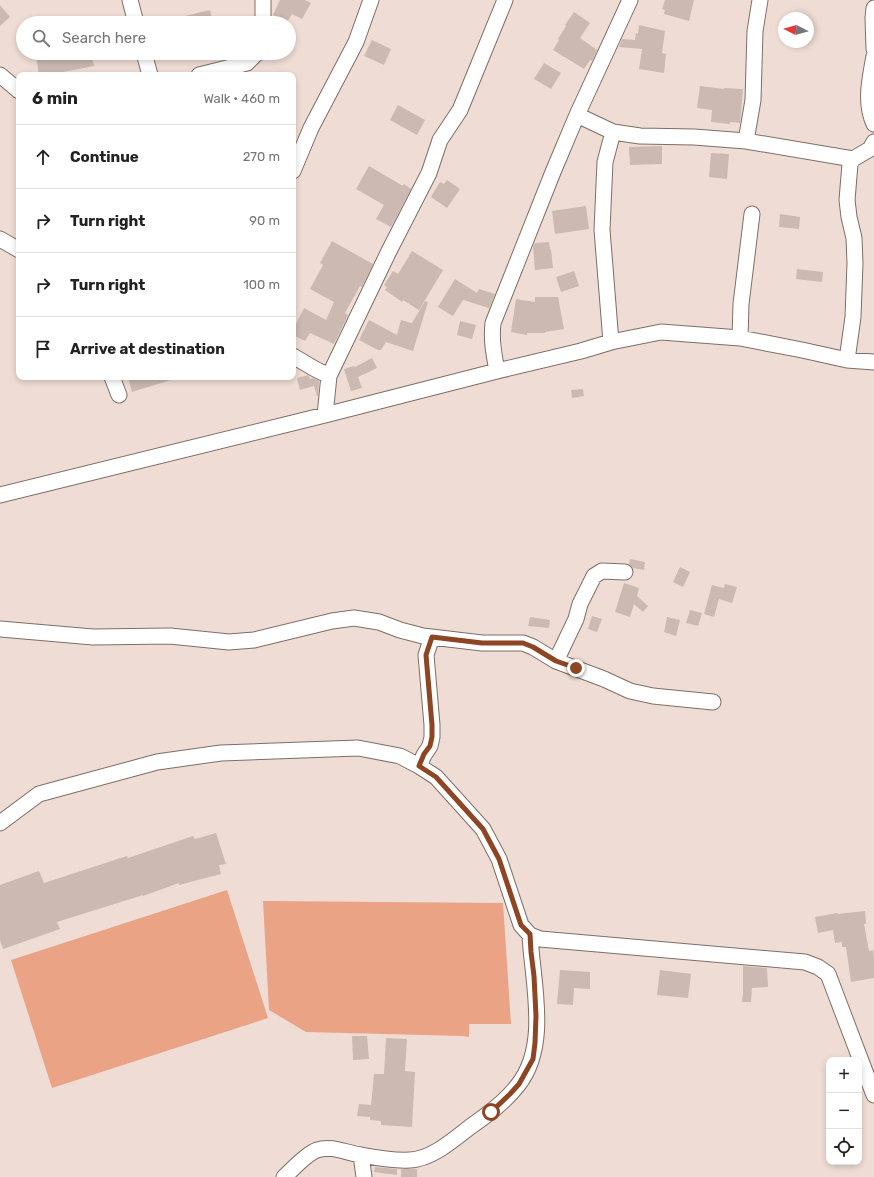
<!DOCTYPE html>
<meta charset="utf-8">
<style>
body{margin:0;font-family:Rubik,sans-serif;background:#f6f6f6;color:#222}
.controls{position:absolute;right:12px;bottom:12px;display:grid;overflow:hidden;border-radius:8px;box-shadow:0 2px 6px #0003}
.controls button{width:36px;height:36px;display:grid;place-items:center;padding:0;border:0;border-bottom:1px solid #e0e0e0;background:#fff;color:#222;font:20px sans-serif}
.compass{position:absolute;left:778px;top:12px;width:36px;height:36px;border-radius:50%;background:#fff;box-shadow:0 2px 6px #0003;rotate:276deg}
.stop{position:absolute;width:12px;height:12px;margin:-9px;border:3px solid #8d4524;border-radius:50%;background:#fff}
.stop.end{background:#8d4524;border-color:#fff;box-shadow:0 1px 4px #0008}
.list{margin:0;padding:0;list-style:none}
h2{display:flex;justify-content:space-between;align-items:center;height:52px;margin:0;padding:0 16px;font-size:17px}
h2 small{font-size:13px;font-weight:400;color:#767676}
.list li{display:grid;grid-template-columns:26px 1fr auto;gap:12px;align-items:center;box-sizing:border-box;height:64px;padding:0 16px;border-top:1px solid #e0e0e0}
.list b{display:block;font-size:15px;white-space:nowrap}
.list em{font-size:13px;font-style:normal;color:#767676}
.icon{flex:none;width:22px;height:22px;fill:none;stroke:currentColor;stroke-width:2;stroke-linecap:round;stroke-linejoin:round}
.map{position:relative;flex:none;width:874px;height:1177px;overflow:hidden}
.search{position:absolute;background:#fff;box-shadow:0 2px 6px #0003;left:16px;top:16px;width:280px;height:44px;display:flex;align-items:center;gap:10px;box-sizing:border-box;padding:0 14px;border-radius:22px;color:#767676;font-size:15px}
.panel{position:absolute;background:#fff;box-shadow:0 2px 6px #0003;left:16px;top:72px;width:280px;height:308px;border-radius:8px}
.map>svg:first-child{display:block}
.green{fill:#eaa385}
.building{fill:#cbb9b2}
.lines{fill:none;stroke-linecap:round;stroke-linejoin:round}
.minor-casing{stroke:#7e6e67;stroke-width:17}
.minor{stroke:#fff;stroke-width:15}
.route{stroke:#8d4524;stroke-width:5}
</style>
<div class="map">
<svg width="874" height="1177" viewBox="0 0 874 1177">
<rect width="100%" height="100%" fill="#efddd5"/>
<path class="green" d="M227 890 268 1018 52 1088 11 960Z
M263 901 503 903 511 1024H469V1037L462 1036 306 1032 269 1010Z"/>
<path class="building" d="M280 0H305L311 3 302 19 292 14 287 22 273 15Z
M665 0H694L689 21 664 14 665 10 662 9Z
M0 5 10 17 0 26Z
M210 10 213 23H170L169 20Z
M574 12 590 23 580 38 597 50 592 61 590 60 584 69 553 50 559 40 558 39 566 26 565 25Z
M639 25 665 31 662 53 666 54 664 73 639 69 642 49 619 47 622 39 635 40 636 33 638 34Z
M372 40 391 49 384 65 364 56Z
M48 53H54L56 60 91 53 94 66 58 73 59 75H39L36 56Z
M544 63 561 73 551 89 534 79Z
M700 86 724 89V88L743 89 740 123 730 122V124L711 122 712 110 697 108Z
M398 105 425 120 417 135 390 120Z
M662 146V164L630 165 629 147Z
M711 153 729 154 727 179 709 177Z
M369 166 403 186 404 184 411 189 391 227 376 219 384 205 356 189Z
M447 180 460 189 447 208 431 197 440 182 444 184Z
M586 206 589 229 555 234 552 211Z
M780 214 800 217 799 229 779 227Z
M332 241 373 264 362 287 360 286 345 313 348 315 334 344 310 333 305 341 293 335V330L304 308 326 320 334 302 310 289 323 265 320 263Z
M549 242 550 250 551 249 553 268 535 270 533 246 535 243Z
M412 251 443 270 419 310 403 300 402 302 385 290 387 287 384 285 393 271 398 274Z
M797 269 823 272 822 282 796 279Z
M574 271 579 286 561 292 556 277Z
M455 279 477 293 479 289 495 294 489 308 463 300 453 316 438 307Z
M535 297H558L564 329 545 332V333H527V335L511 332 516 299 535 302Z
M425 301 428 302 413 351 386 342 381 350H378L359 340 369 320 397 335 401 320 412 323Z
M460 321 476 325 472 339 457 335Z
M372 358 377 368 358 377 362 388 351 391 344 369 354 366 355 367Z
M308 375 310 379 313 378 319 381 318 396H317L314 386 300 390 297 378Z
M128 377H174V379L132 392Z
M583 389 584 396 572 398 571 390Z
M630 559 645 562 644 570 633 568 629 564Z
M680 567 690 572 683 587 673 582Z
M624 583 639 588 637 596 648 606 643 612 634 604 630 617 615 612Z
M725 584 737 587 732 603 719 599 714 617 704 614 712 585 724 588Z
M690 610 702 613 698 626 686 623Z
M592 616 602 619 597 632 588 629Z
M530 617 550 620 549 628 528 626Z
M667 617 680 620 676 636 664 632Z
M216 833 226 864 219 865 221 874 179 885V883L143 896V895L57 922 60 929 3 949 0 940V885L39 871 44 883 127 856 128 858 193 836 195 839Z
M865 911 866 924H864L869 951 873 950 874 958V978L851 982 846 947H842V942L835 943 833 930 818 933 815 917 837 913 838 914Z
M743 966 767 968 768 987 752 988 751 1002H742L743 993Z
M560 970 590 972V989L574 988 573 1005 557 1004Z
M660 970 691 974 688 998 657 995Z
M352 1036H367L369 1059 353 1060Z
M386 1038 407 1039 405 1071 415 1072 412 1127 381 1125V1121L370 1120V1117L357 1116 359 1104 371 1105 374 1074H384Z
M375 1167 397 1169V1175L374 1172Z
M401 1169H417V1177H401Z"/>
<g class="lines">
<defs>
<path id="minor" d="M130 0 136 23
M263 0V23
M874 8 873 18 874 49
M144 53 150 75
M874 56C870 78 864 103 874 124
M0 75 19 91
M199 75 247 63 257 53
M577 115 613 132 640 136 694 137 746 141 853 159
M746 141 753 100 755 31 760 0
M293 171 311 128 356 42 371 0
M0 239 19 250
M740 338 741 304 752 214
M611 342 602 230 605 162 613 132
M293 356 315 369 329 376
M847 360 853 317 855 263 854 238 849 217 847 200 850 164 853 159 870 149 874 142
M497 371C494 355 491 340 493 323L553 172 577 115 630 0
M112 377 119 395
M325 415 329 376 389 251 429 173 440 140 460 110 505 0
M0 495 325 415 497 371 581 351 611 342 661 332 740 338 802 350 847 360 874 362
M0 629 93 637 170 636 229 642 254 640 332 621 354 618 379 622 400 630 423 636 482 643H523L533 647 556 661 604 679 630 691 653 696 713 702
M556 661 576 619 580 604 594 576 602 571 625 572
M419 766 424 755 430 746 432 737V725L426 655 432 637
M0 823 39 794 157 762 221 753 358 748 400 756 419 766 436 777 483 829 499 859 521 925 530 935 540 939 805 962 818 967 828 974 874 1095
M361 1155 364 1177
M284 1177C293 1169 306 1154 317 1150 332 1145 346 1153 361 1155 377 1158 394 1161 410 1160 432 1159 453 1140 470 1127 487 1115 505 1102 518 1085 550 1045 532 981 530 935"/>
</defs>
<use href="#minor" class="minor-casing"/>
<use href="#minor" class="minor"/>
</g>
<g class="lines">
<path class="route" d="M491 1112 510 1094 519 1084 533 1059 535 1043 536 1016 534 976 531 952 530 934 521 925 499 859 483 829 436 777 419 766 424 754 430 746 432 737V725L426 655 432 637 482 643H523L533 647 556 661 576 668"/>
</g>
</svg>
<div class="controls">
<button>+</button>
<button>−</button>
<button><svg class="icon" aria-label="locate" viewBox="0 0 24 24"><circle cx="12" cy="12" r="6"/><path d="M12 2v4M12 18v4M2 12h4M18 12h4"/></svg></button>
</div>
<svg class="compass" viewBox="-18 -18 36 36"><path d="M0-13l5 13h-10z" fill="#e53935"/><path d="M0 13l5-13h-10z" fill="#767676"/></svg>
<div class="stop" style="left:491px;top:1112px"></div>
<div class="stop end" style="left:576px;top:668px"></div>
<div class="search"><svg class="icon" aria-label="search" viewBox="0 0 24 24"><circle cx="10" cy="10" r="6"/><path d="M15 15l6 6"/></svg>Search here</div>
<section class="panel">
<h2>6 min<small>Walk · 460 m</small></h2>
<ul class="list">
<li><svg class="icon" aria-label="ahead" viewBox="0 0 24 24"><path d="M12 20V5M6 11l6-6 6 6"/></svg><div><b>Continue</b></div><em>270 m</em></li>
<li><svg class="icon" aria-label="right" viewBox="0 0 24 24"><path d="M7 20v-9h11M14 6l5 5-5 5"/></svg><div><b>Turn right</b></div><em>90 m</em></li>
<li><svg class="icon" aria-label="right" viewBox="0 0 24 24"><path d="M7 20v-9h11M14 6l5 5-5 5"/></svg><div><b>Turn right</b></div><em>100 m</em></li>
<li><svg class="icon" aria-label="arrive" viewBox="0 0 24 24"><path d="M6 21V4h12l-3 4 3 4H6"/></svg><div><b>Arrive at destination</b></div></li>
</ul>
</section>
</div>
